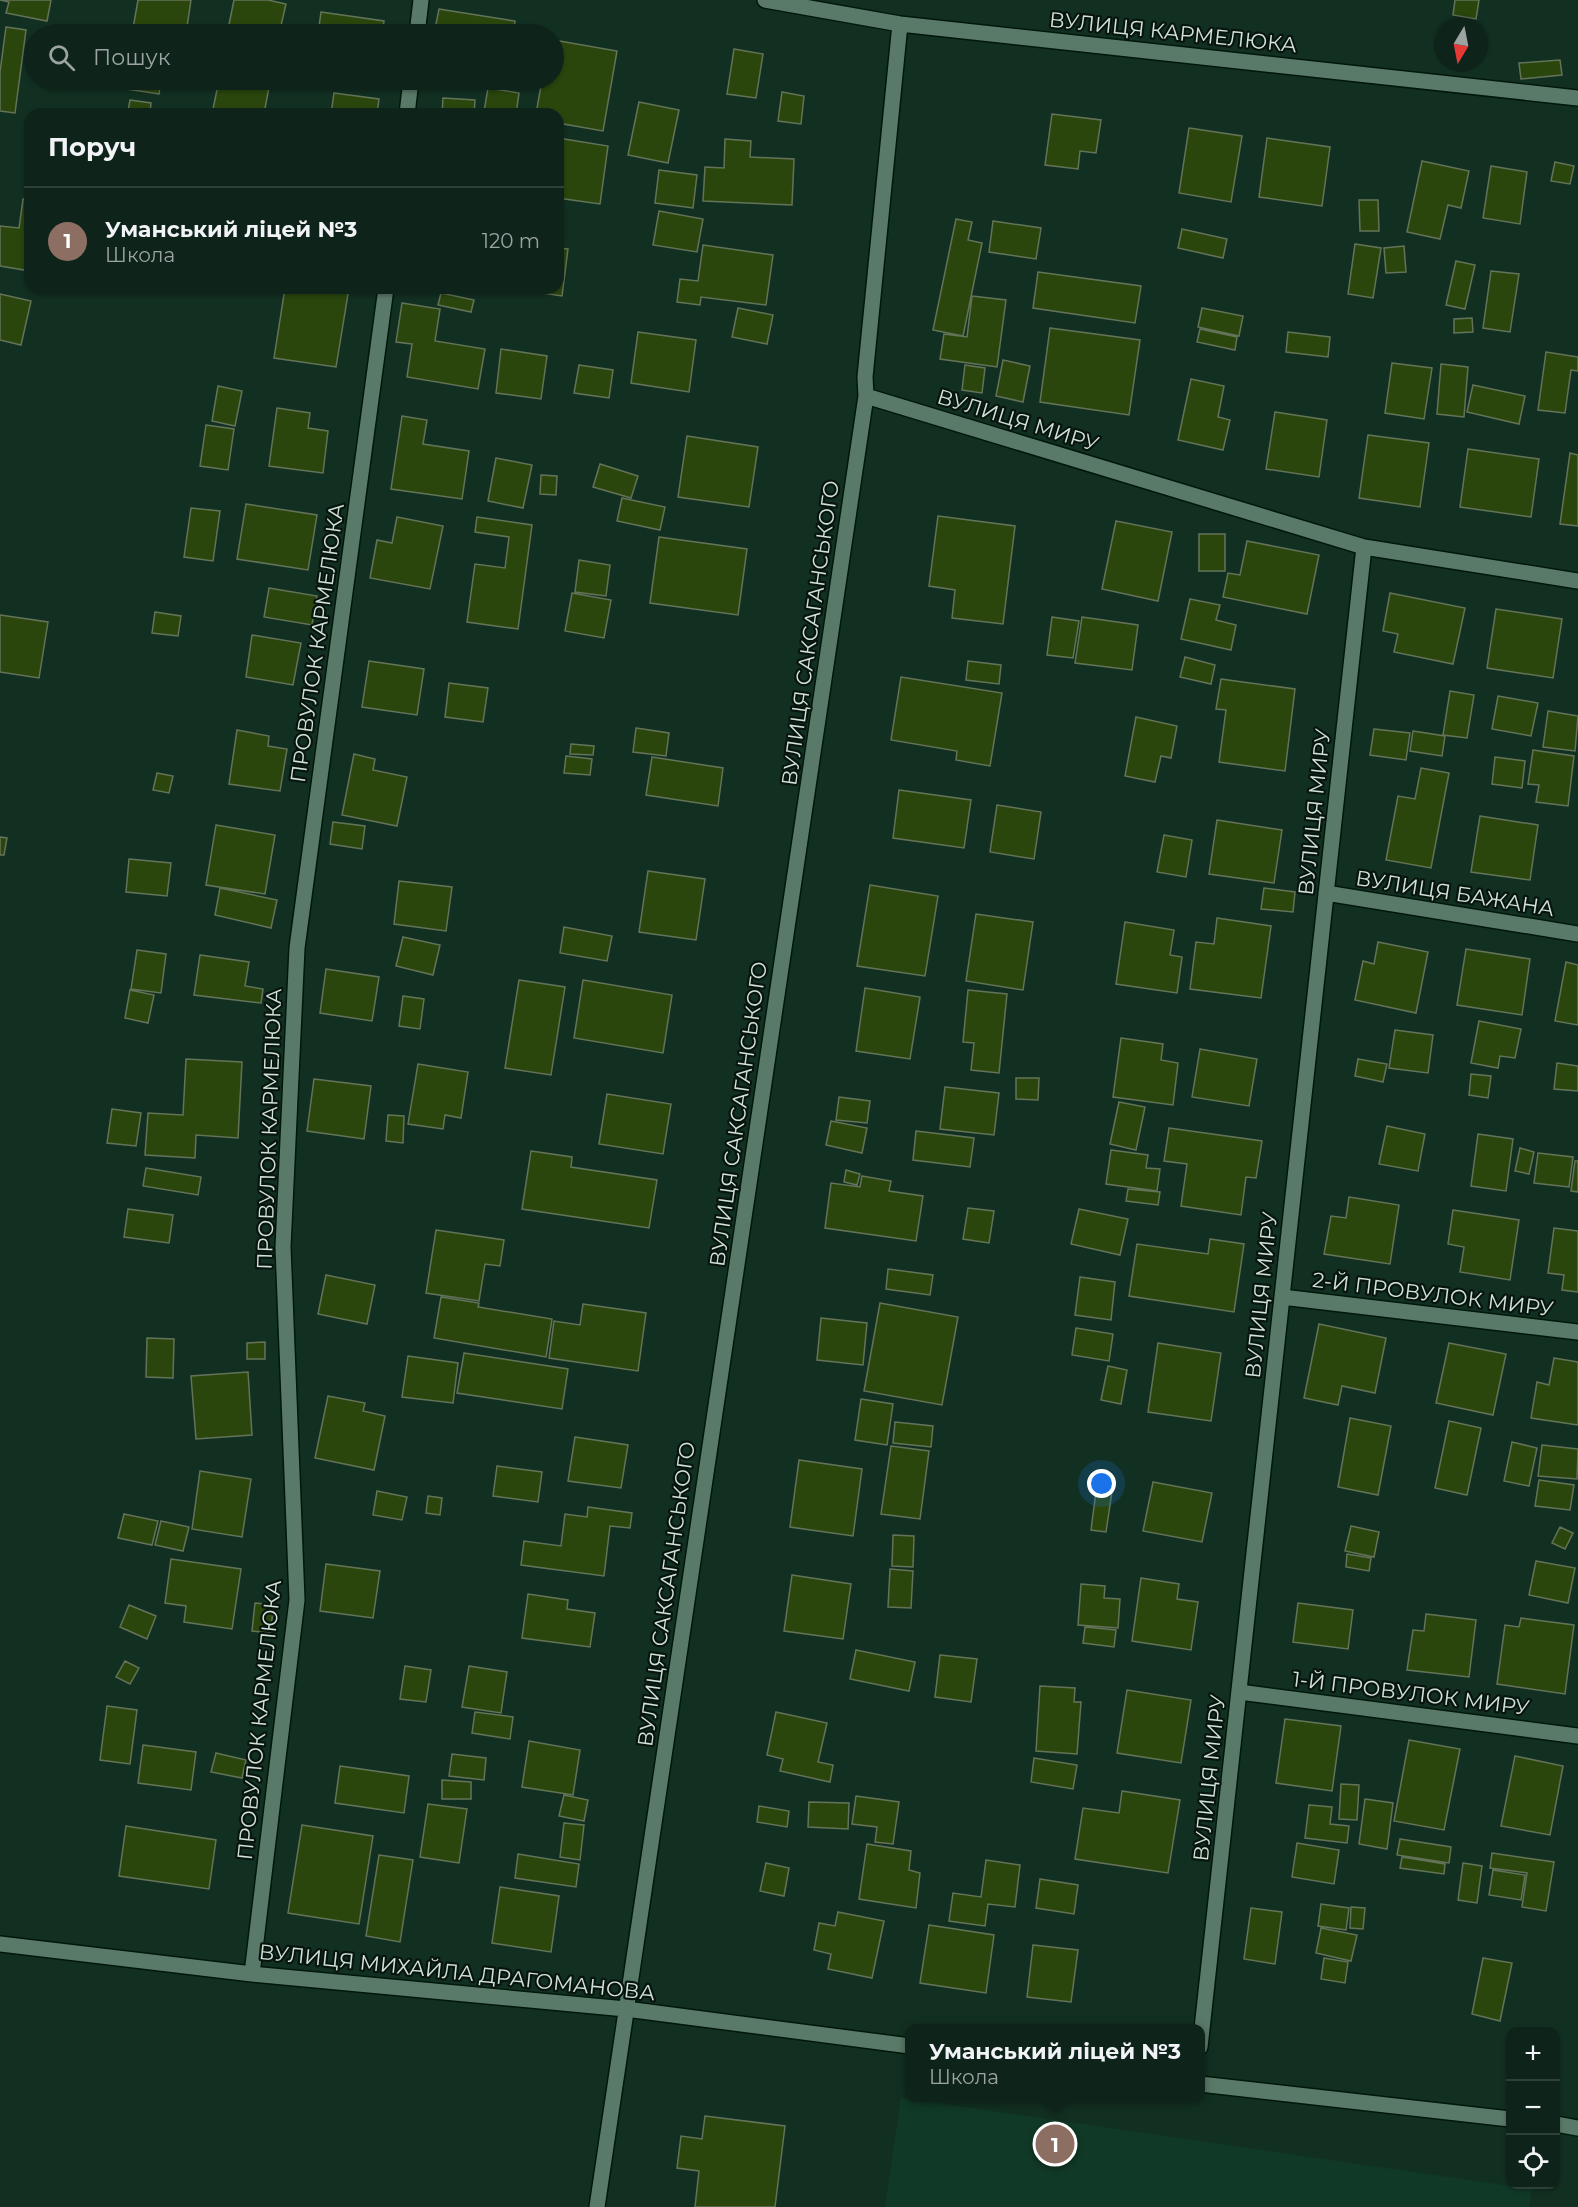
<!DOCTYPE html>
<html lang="uk">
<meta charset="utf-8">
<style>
body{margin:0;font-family:Montserrat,sans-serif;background:#1c3027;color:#f1f3f6}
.controls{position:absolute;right:18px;bottom:18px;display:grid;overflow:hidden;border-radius:12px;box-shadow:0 2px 4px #0004}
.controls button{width:54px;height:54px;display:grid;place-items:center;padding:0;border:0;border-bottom:2px solid #2e4139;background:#0e241a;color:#f1f3f6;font:30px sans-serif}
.compass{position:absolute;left:1434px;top:18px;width:54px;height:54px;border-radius:50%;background:#0e241a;box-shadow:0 2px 4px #0004;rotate:190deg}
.you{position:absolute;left:1102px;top:1484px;width:21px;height:21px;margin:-15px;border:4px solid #fff;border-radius:50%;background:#1a73e8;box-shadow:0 0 0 9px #1a73e833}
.badge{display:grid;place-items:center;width:39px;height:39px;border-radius:50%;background:#f49aa1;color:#fff;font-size:20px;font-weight:700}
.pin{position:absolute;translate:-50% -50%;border:3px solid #fff;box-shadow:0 2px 6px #0006}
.popup{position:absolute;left:905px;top:2024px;width:300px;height:78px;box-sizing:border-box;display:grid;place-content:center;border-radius:12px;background:#0e241a;filter:drop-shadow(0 2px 4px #0005);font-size:20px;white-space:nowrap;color:#9ba4a2}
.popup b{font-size:22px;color:#f1f3f6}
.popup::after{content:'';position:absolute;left:50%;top:100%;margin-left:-12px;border:12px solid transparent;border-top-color:#0e241a}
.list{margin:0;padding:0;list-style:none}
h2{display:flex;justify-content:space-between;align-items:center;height:78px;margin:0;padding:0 24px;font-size:26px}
h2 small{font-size:20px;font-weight:400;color:#9ba4a2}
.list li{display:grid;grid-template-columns:39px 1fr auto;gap:18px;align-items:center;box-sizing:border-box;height:108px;padding:0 24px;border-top:2px solid #2e4139}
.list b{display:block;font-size:22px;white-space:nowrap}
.list p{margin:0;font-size:20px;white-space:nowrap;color:#9ba4a2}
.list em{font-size:20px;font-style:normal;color:#9ba4a2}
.icon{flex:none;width:33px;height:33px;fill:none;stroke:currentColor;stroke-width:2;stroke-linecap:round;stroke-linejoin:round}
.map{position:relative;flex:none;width:1578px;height:2207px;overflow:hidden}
.search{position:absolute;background:#0e241a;box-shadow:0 2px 4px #0004;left:24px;top:24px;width:540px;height:66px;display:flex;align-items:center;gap:15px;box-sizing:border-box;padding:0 21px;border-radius:33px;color:#9ba4a2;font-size:22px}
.panel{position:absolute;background:#0e241a;box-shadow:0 2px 4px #0004;left:24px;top:108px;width:540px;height:186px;border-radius:18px}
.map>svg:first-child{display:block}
.built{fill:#113927}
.building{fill:#2a460d;stroke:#647358;stroke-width:1.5}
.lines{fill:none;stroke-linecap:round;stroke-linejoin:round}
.minor-casing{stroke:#00180b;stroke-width:18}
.minor{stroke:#5a7a69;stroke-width:15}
.labels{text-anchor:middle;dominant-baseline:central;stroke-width:4.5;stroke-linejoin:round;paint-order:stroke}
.street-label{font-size:21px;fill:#d1e2d8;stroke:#08150f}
</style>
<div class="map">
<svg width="1578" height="2207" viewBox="0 0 1578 2207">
<rect width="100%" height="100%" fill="#123022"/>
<path class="built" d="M901 2098 1532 2189 1529 2207H885Z"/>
<path class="building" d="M0 0H51L47 21 6 13 9 2Z
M138 0H191L186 34H132Z
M234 0H268L286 4 279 34H227Z
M1455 0H1479L1476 19 1453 15Z
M439 9 515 21 513 34H434Z
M321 12 384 21 382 34H318Z
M6 27 26 30 15 113 0 111V72Z
M554 40 617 51 603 131 558 123V114H536L542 80H554Z
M734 49 763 54 756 98 727 94Z
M1560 60 1562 75 1521 79 1519 63Z
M128 80H161L159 94 127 89Z
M219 80H242L269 87 264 114H212Z
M478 80H505V84Z
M488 88 519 93 516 114 484 111Z
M782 92 804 96 801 124 778 121Z
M334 93 379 99 377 114H331Z
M443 98 475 100 474 114H442Z
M130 100 151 103 150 114 128 111Z
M639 102 679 110 668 163 628 155Z
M1052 114 1101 120 1096 153 1080 151 1078 169 1045 165Z
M1189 128 1242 136 1231 202 1179 193Z
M558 138 608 146 600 204 558 198Z
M1267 138 1330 147 1322 206 1259 197Z
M725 139 751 141 750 157 794 159 792 205 703 201 705 167 724 168Z
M1422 161 1469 171 1461 208 1448 205 1440 239 1407 232Z
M1555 162 1574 166 1570 184 1551 181Z
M1491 166 1527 172 1520 224 1483 218Z
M659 170 697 175 693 208 655 203Z
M23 199 30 200V271L0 266V226L19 228Z
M1359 200H1378L1379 231H1360Z
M659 211 703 219 697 252 653 245Z
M956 219 972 222 968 240 982 243 963 336 933 330Z
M993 221 1041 228 1036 259 989 252Z
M1182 229 1227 239 1223 258 1178 248Z
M1355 244 1381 248 1373 298 1348 294Z
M703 245 773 255 766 305 701 297 700 305 677 302 680 279 698 281Z
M1404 246 1406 272 1386 273 1384 248Z
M558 248 568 249 562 296 508 288H558Z
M1456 261 1475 265 1465 309 1446 305Z
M1491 271 1519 274 1510 332 1483 328Z
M1038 272 1141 286 1135 323 1033 308Z
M285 288H349L336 367 274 358Z
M441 293 474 300 471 312 438 305Z
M0 294 31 301 21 345 0 340Z
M972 296 1006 300 997 367 940 359 944 334 967 337Z
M402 303 440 309 435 341 485 349 478 389 407 377 412 344 396 342Z
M738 308 773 315 767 344 732 337Z
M1202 308 1243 316 1239 336 1198 327Z
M1472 318 1473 332 1454 333V319Z
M1050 328 1140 340 1129 415 1040 402Z
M1200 329 1237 337 1235 350 1197 342Z
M638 332 696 340 689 392 631 383Z
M1288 332 1330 337 1328 357 1286 352Z
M501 349 547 356 541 399 496 393Z
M1546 352 1578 357V371L1571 370 1565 413 1538 410Z
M1003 360 1030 366 1023 402 996 396Z
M1392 363 1432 368 1424 419 1385 413Z
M1441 364 1468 367 1464 417 1437 414Z
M579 365 613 370 609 398 574 393Z
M965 365 985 368 982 393 962 390Z
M1191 379 1224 386 1218 417 1230 420 1223 450 1178 440Z
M1473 385 1525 396 1519 424 1467 412Z
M218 386 242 391 235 426 212 421Z
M277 408 310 413 308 428 328 431 323 473 269 466Z
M1275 412 1327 420 1319 477 1266 469Z
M402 416 427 420 423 444 469 451 462 499 391 489Z
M206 425 234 429 228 470 200 466Z
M1368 435 1429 443 1420 507 1359 498Z
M687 436 758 447 749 507 678 497Z
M1468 449 1539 459 1531 517 1460 507Z
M1570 453 1578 455V526L1560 524Z
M496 458 532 465 523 508 488 501Z
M600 464 638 476 631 498 593 487Z
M541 475 557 476 556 495 540 494Z
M622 498 665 507 660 530 617 521Z
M246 504 317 515 308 570 237 559Z
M191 508 220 511 213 561 184 557Z
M938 516 1015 526 1003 624 952 618 955 590 929 586Z
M397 517 443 526 430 589 370 578 377 540 392 543Z
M477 517 532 525 518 629 467 622 475 564 505 568 509 537 475 532Z
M1116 521 1172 532 1158 601 1102 589Z
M1199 534H1225V571H1199Z
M659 537 747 549 738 615 650 603Z
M1247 541 1319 555 1307 614 1223 597 1228 573 1240 575Z
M579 560 610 565 606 596 575 592Z
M269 588 317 596 312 625 264 617Z
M572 593 611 600 604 638 565 631Z
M1390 593 1465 608 1453 664 1394 652 1398 634 1383 631Z
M1190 599 1220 605 1216 620 1236 625 1231 650 1181 639Z
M1496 609 1562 619 1553 678 1487 668Z
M155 612 181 616 178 636 152 633Z
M0 615 48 622 39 678 0 672Z
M1052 617 1079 621 1073 658 1047 655Z
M1082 617 1138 625 1132 670 1075 663Z
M252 635 301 643 293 685 246 677Z
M1185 657 1215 665 1211 684 1180 677Z
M369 661 424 669 417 715 362 707Z
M968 661 1001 665 999 684 966 680Z
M901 677 1002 693 990 766 956 760 957 751 891 740Z
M1221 679 1295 689 1285 771 1219 762 1226 710 1216 709Z
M449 683 488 688 483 722 445 717Z
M1450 691 1474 695 1467 738 1443 735Z
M1498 696 1538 703 1531 736 1492 729Z
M1548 711 1578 716 1575 751 1543 747Z
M1136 717 1177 726 1171 758 1161 756 1155 782 1125 776Z
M636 728 669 733 666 756 633 752Z
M1374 729 1410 733 1406 760 1370 755Z
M237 730 269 736 268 746 287 749 280 791 229 784Z
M1413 731 1445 736 1442 756 1410 751Z
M571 744 594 746 593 755 570 754Z
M1533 750 1574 756 1568 806 1536 802 1539 785 1528 784Z
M354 754 375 759 373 770 407 777 397 826 342 815Z
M566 756 592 759 590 775 564 773Z
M652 757 723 768 718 806 646 795Z
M1495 757 1525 761 1522 788 1492 784Z
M1421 768 1449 773 1431 868 1386 860 1398 796 1415 799Z
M157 773 173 776 169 793 153 790Z
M899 790 971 800 964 848 893 838Z
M997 805 1041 812 1034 859 990 852Z
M1480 816 1538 825 1530 880 1471 872Z
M1217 820 1282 830 1274 883 1209 874Z
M333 822 365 826 362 849 330 844Z
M216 825 275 835 265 894 206 885Z
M1164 835 1192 840 1186 877 1157 872Z
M0 837 7 838 4 855H0Z
M129 859 171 863 167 896 126 892Z
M648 871 705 879 696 940 639 932Z
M399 881 452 887 446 931 394 924Z
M870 885 938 896 925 976 857 966Z
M220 888 277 900 271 928 215 915Z
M1264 888 1295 892 1293 912 1261 909Z
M976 914 1033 922 1023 990 966 981Z
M1217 918 1271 926 1261 998 1190 989 1196 942 1214 944Z
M1125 922 1174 930 1170 955 1182 957 1177 993 1116 984Z
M564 927 612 936 607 961 560 953Z
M403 937 440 945 433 975 396 966Z
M1378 942 1428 952 1416 1013 1355 1000 1363 961 1374 964Z
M1466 949 1530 959 1522 1015 1457 1005Z
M137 950 166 954 161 993 131 989Z
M200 955 249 962 245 986 263 989 261 1003 194 995Z
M1566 962 1578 965V1025L1555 1021Z
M326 969 379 977 372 1021 320 1013Z
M519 980 565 987 551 1075 505 1068Z
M583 980 672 995 663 1053 574 1038Z
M865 988 920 997 910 1059 856 1051Z
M130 990 154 995 148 1023 125 1018Z
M968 990 1007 994 999 1073 971 1070 974 1043 963 1042Z
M403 996 424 999 420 1029 399 1026Z
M1479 1021 1521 1029 1515 1058 1500 1056 1498 1068 1471 1063Z
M1395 1030 1433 1035 1428 1073 1389 1068Z
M1121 1038 1163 1044 1161 1060 1178 1063 1173 1105 1113 1097Z
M1200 1049 1257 1059 1249 1106 1192 1097Z
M186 1059 242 1062 238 1138 196 1135 195 1158 145 1155 148 1113 183 1115Z
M1358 1059 1387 1064 1383 1082 1355 1076Z
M1557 1063 1578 1066V1091L1554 1089Z
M418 1064 468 1072 461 1118 445 1115 443 1129 408 1124Z
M1471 1074 1491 1076 1488 1098 1469 1095Z
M1016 1078H1039L1038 1100 1016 1099Z
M314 1079 371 1086 364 1139 307 1131Z
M945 1087 999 1093 994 1135 940 1129Z
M607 1094 671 1104 663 1154 599 1144Z
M839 1097 870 1101 867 1123 836 1120Z
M1119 1102 1145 1107 1136 1150 1110 1144Z
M112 1109 141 1113 136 1146 107 1143Z
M388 1115 404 1116 403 1143 386 1141Z
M831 1121 867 1128 862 1153 826 1145Z
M1387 1126 1425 1134 1418 1171 1379 1164Z
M1169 1128 1262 1141 1256 1178 1246 1177 1241 1215 1181 1206 1187 1164 1164 1161Z
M916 1131 974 1138 970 1167 913 1160Z
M1478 1134 1513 1139 1506 1191 1471 1186Z
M1520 1148 1534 1152 1529 1174 1515 1171Z
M1111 1150 1148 1155 1146 1168 1160 1169 1157 1191 1106 1184Z
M531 1151 572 1157 571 1167 657 1180 649 1228 522 1209Z
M1538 1153 1573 1157 1569 1187 1534 1183Z
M1575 1161H1578V1192L1571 1191Z
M146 1168 201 1177 198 1195 143 1186Z
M846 1170 860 1174 857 1185 844 1182Z
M862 1176 891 1181 889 1191 923 1196 916 1241 825 1228 831 1183 860 1187Z
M1128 1189 1160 1192 1158 1205 1126 1201Z
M1349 1197 1399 1205 1390 1264 1324 1254 1331 1216 1346 1218Z
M968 1208 994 1211 989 1243 963 1239Z
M128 1209 173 1215 169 1243 124 1237Z
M1079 1209 1128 1219 1120 1255 1071 1244Z
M1453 1210 1519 1220 1510 1280 1460 1272 1464 1247 1448 1244Z
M1554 1228 1578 1231V1292L1562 1290 1564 1275 1548 1273Z
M436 1230 504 1240 500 1266 485 1264 479 1301 426 1293Z
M1210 1239 1244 1244 1234 1312 1129 1296 1137 1244 1208 1254Z
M888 1269 933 1275 930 1295 886 1289Z
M326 1275 375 1285 367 1324 318 1314Z
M1080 1277 1115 1282 1111 1320 1075 1315Z
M441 1297 479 1303 478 1307 552 1319 546 1357 434 1338Z
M880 1303 958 1317 942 1405 864 1391Z
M583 1304 646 1313 638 1371 549 1358 554 1321 580 1325Z
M821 1318 867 1323 863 1365 817 1360Z
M1319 1324 1386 1338 1375 1393 1342 1386 1338 1405 1304 1398Z
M1076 1328 1113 1334 1109 1361 1072 1355Z
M147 1338 174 1339 173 1378 146 1377Z
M265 1342V1359H247V1343Z
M1158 1343 1221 1353 1211 1421 1148 1412Z
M1449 1343 1506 1354 1493 1415 1436 1403Z
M464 1353 568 1369 562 1409 457 1393Z
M408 1356 458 1363 453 1403 402 1397Z
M1554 1358 1578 1362V1425L1531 1418 1537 1382 1549 1385Z
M1108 1366 1127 1370 1121 1404 1101 1400Z
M248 1372 252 1435 196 1439 191 1376Z
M328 1396 365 1403 363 1411 385 1416 374 1470 315 1458Z
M861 1399 893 1404 887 1445 855 1440Z
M1350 1418 1391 1426 1378 1495 1338 1487Z
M1449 1421 1481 1428 1467 1495 1435 1488Z
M895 1422 933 1426 931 1447 893 1443Z
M575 1437 628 1445 621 1488 568 1481Z
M1512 1442 1537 1448 1529 1486 1504 1481Z
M1542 1445 1578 1449 1577 1479 1538 1476Z
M891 1446 929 1451 920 1519 881 1514Z
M799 1460 862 1469 853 1536 790 1527Z
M497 1466 542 1472 538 1502 493 1496Z
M200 1471 251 1479 242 1537 192 1529Z
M1098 1476 1114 1478 1106 1532 1091 1530Z
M1539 1480 1574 1485 1570 1510 1535 1506Z
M1153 1482 1212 1493 1202 1542 1143 1531Z
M377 1491 407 1497 402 1520 373 1515Z
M428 1496 442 1498 440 1515 426 1513Z
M588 1507 632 1513 630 1528 610 1526 604 1576 521 1565 524 1541 561 1546 565 1514 587 1517Z
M124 1514 158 1521 152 1545 118 1538Z
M161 1521 189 1527 183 1551 155 1545Z
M1351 1526 1379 1532 1374 1557 1345 1551Z
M1560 1527 1573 1533 1565 1549 1552 1543Z
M893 1535 914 1536 913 1567 892 1566Z
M1347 1554 1371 1558 1369 1571 1346 1567Z
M171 1559 241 1569 232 1629 184 1622 186 1606 165 1603Z
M1536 1561 1575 1568 1568 1603 1529 1595Z
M326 1564 380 1571 373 1618 320 1611Z
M890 1569 913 1571 911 1608 888 1607Z
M792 1575 851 1584 843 1639 784 1631Z
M1141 1578 1179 1584 1177 1599 1198 1602 1191 1650 1132 1641Z
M1081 1584 1105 1586 1104 1598 1120 1599 1118 1628 1078 1625Z
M528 1594 568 1600 567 1609 595 1613 590 1647 522 1638Z
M255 1603 274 1605 270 1633 252 1631Z
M1298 1603 1353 1610 1348 1649 1293 1642Z
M129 1605 156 1616 147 1639 120 1627Z
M1426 1614 1476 1620 1469 1677 1407 1670 1413 1630 1424 1631Z
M1521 1618 1574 1625 1565 1694 1497 1684 1505 1625 1519 1627Z
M1085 1627 1116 1630 1114 1647 1083 1643Z
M856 1650 915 1662 909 1691 850 1679Z
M940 1655 977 1659 971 1702 935 1697Z
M125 1661 139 1668 130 1684 116 1677Z
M405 1666 431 1670 426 1702 400 1699Z
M469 1666 507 1672 501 1713 462 1707Z
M1040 1686 1075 1688 1074 1702H1081L1077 1754 1036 1751Z
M1127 1690 1191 1700 1181 1763 1117 1753Z
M107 1706 137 1710 130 1764 100 1760Z
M475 1712 513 1717 510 1739 472 1733Z
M776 1712 827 1723 818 1762 833 1765 830 1782 780 1771 783 1759 767 1755Z
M1285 1719 1341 1726 1332 1791 1276 1783Z
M1409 1740 1460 1749 1444 1830 1394 1821Z
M529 1741 580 1750 573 1795 522 1787Z
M143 1745 196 1752 191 1790 138 1783Z
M216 1753 246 1760 242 1778 211 1772Z
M452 1754 486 1758 484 1780 449 1776Z
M1515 1756 1563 1766 1550 1835 1501 1826Z
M1034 1758 1077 1765 1073 1789 1031 1782Z
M340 1766 409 1776 404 1813 335 1803Z
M442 1780 471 1782V1799H442Z
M1341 1784 1359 1785 1357 1820 1339 1819Z
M1122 1791 1180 1800 1168 1873 1075 1859 1083 1808 1119 1813Z
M564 1795 588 1800 584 1821 559 1816Z
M856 1796 899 1802 893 1844 875 1842 877 1827 852 1824Z
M1365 1799 1393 1803 1387 1849 1359 1844Z
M809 1802 849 1803 848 1829 808 1827Z
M428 1804 467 1809 459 1863 420 1857Z
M1309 1805 1332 1807 1330 1824 1349 1826 1347 1843 1305 1838Z
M759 1806 789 1811 787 1827 757 1822Z
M564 1823 584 1825 580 1860 560 1857Z
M302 1825 373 1836 359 1924 288 1913Z
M126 1826 216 1840 209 1889 119 1876Z
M1400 1839 1451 1847 1449 1863 1397 1855Z
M1297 1843 1339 1850 1334 1884 1292 1877Z
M867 1844 911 1851 909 1870 920 1873 916 1908 859 1899Z
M1492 1853 1554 1862 1546 1911 1522 1907 1527 1873 1490 1868Z
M518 1854 579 1864 576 1887 515 1878Z
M379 1855 413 1860 400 1942 366 1936Z
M1402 1857 1445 1864 1444 1874 1400 1868Z
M986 1860 1020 1865 1015 1907 988 1904 985 1926 949 1921 953 1893 981 1897Z
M766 1863 789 1868 784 1896 760 1891Z
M1463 1863 1482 1866 1477 1903 1458 1900Z
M1493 1870 1525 1875 1521 1900 1489 1895Z
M1040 1879 1078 1885 1074 1914 1036 1908Z
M500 1887 559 1896 551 1952 492 1943Z
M1321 1904 1349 1908 1346 1930 1318 1926Z
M1351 1907 1365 1908 1363 1929 1350 1928Z
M1251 1908 1282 1912 1275 1964 1244 1959Z
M838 1912 884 1921 872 1978 828 1969 831 1954 814 1950 819 1923 835 1926Z
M929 1925 994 1935 986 1993 920 1983Z
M1321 1928 1357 1935 1351 1961 1316 1953Z
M1033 1945 1078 1950 1071 2002 1027 1997Z
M1324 1958 1348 1962 1345 1983 1321 1979Z
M1483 1958 1512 1963 1500 2021 1472 2014Z
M705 2116 785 2126 775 2207H695L699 2171 677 2168 681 2136 702 2139Z"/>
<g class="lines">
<defs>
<path id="minor" d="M765 0 900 24 1578 98
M417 34 421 0
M407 114 411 80
M866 396 1364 547 1578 581
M1326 893 1578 934
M1282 1297 1578 1332
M1239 1692 1578 1736
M0 1944 252 1974 626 2009 910 2046
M252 1974 297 1600 283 1247 297 948 386 288
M1200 2047 1364 547
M1200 2084 1510 2119
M1556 2124 1578 2128
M597 2207 866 396 865 377 900 24"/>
</defs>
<use href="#minor" class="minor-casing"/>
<use href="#minor" class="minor"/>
</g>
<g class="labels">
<g class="street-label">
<text transform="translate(1173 32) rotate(6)">ВУЛИЦЯ КАРМЕЛЮКА</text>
<text transform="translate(1018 420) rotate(17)">ВУЛИЦЯ МИРУ</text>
<text transform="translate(810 633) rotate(-82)">ВУЛИЦЯ САКСАГАНСЬКОГО</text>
<text transform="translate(317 643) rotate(-82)">ПРОВУЛОК КАРМЕЛЮКА</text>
<text transform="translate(1314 812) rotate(-84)">ВУЛИЦЯ МИРУ</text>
<text transform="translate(1455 893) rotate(9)">ВУЛИЦЯ БАЖАНА</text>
<text transform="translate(738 1114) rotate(-82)">ВУЛИЦЯ САКСАГАНСЬКОГО</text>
<text transform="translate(269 1129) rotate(-88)">ПРОВУЛОК КАРМЕЛЮКА</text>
<text transform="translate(1433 1294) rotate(7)">2-Й ПРОВУЛОК МИРУ</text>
<text transform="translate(1261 1295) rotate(-84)">ВУЛИЦЯ МИРУ</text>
<text transform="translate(666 1594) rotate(-82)">ВУЛИЦЯ САКСАГАНСЬКОГО</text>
<text transform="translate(1411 1693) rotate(7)">1-Й ПРОВУЛОК МИРУ</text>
<text transform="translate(259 1720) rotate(-84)">ПРОВУЛОК КАРМЕЛЮКА</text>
<text transform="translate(1209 1778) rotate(-84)">ВУЛИЦЯ МИРУ</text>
<text transform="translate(457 1972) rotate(6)">ВУЛИЦЯ МИХАЙЛА ДРАГОМАНОВА</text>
</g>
</g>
</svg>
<div class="controls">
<button>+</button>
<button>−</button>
<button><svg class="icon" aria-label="locate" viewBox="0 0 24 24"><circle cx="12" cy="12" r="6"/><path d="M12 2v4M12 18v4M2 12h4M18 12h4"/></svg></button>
</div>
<svg class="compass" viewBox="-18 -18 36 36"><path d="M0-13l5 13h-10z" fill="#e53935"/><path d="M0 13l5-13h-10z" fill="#9ba4a2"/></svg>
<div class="you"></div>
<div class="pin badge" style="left:1055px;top:2144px;background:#8d6e63">1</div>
<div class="popup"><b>Уманський ліцей №3</b>Школа</div>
<div class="search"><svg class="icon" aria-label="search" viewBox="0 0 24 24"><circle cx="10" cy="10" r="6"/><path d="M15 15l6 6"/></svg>Пошук</div>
<section class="panel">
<h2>Поруч<small></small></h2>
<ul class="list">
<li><span class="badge" style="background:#8d6e63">1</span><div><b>Уманський ліцей №3</b><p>Школа</p></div><em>120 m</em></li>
</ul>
</section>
</div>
